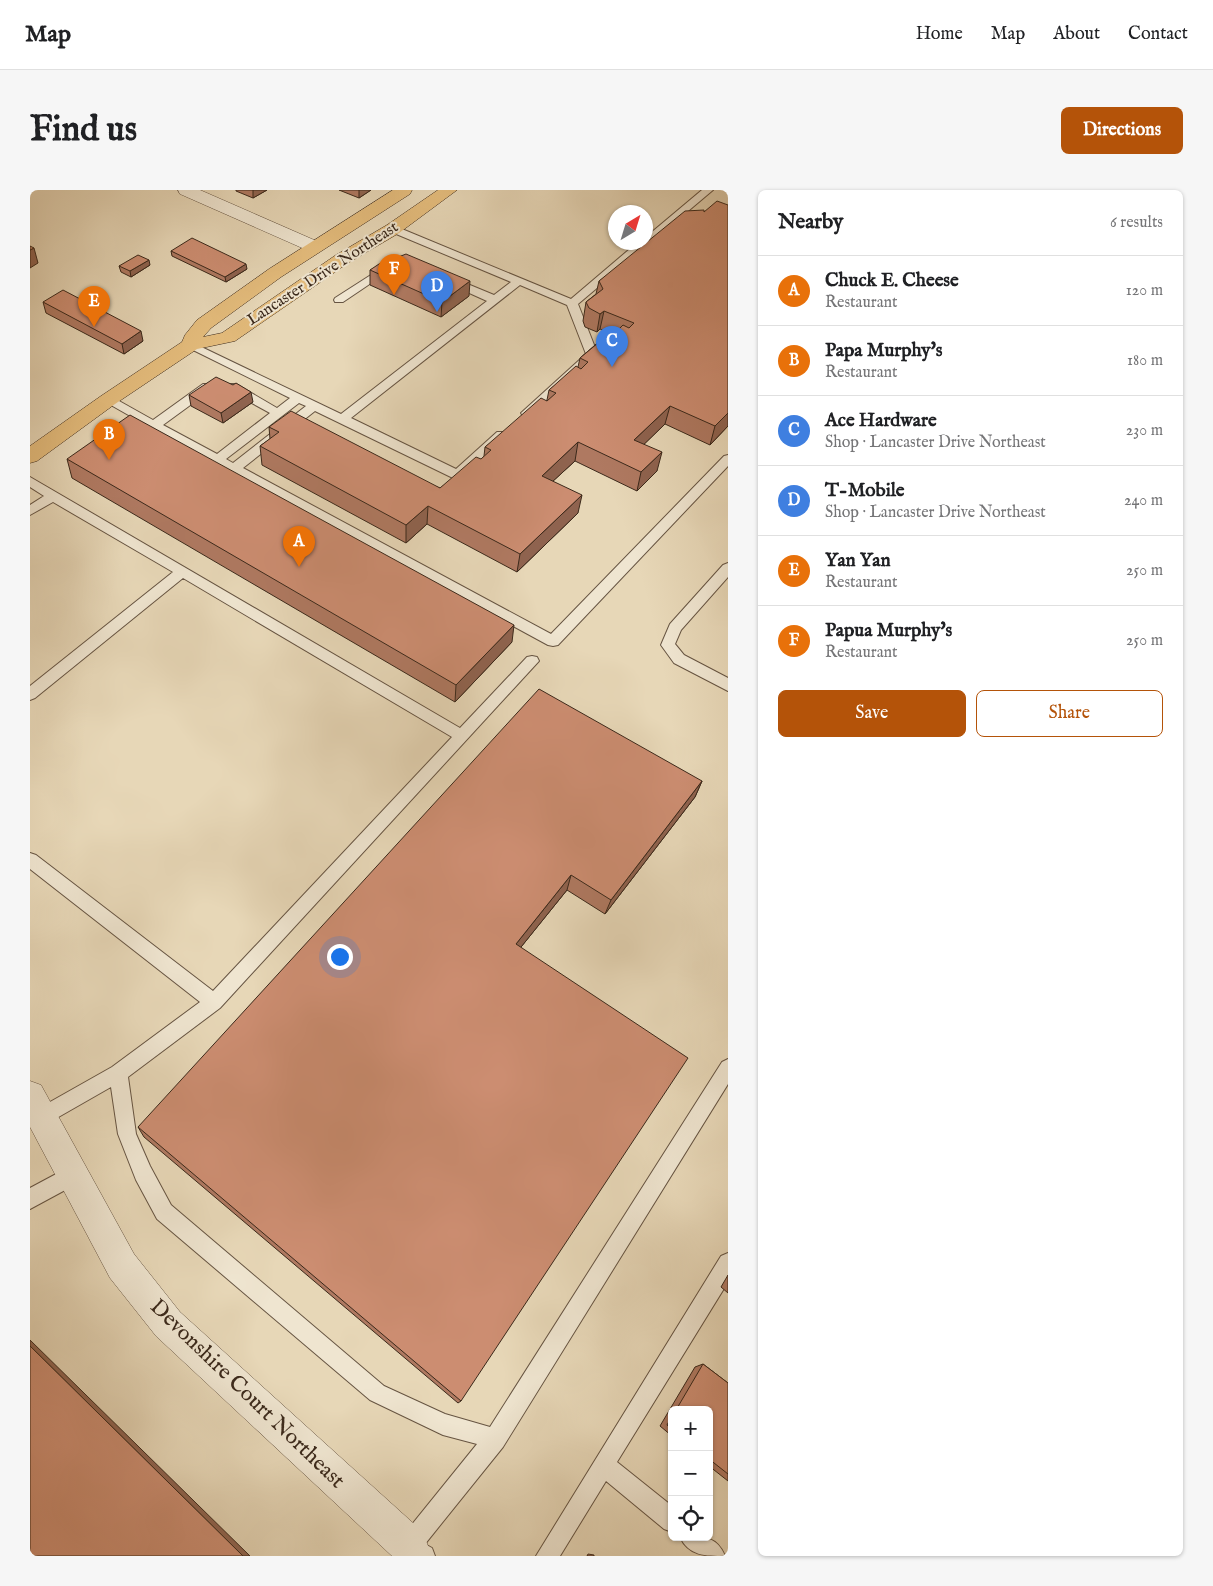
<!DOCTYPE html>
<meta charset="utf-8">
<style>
body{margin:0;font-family:"IM FELL English",serif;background:#f6f6f6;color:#202124}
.controls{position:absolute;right:15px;bottom:15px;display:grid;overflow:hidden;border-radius:8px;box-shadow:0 1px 4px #0004}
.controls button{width:45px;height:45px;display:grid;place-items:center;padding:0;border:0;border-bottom:1px solid #e0e0e0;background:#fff;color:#202124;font:25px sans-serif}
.compass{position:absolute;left:578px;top:15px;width:45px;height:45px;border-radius:50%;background:#fff;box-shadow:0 1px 4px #0004;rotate:38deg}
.you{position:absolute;left:309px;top:766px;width:18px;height:18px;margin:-12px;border:4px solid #fff;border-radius:50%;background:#1a73e8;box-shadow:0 0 0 8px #1a73e833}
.badge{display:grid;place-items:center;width:32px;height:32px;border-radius:50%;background:#b45309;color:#fff;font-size:16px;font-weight:700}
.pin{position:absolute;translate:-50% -41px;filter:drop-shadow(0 1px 2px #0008)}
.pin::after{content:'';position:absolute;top:26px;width:18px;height:15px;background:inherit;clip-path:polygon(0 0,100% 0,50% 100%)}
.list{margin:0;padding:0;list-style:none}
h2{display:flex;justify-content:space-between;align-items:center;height:65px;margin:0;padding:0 20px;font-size:21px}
h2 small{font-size:16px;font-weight:400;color:#757577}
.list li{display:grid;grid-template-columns:32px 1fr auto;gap:15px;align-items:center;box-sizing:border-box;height:70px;padding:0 20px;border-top:1px solid #e0e0e0}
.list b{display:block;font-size:19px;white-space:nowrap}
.list p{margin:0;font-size:16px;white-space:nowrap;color:#757577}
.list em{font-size:16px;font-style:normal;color:#757577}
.actions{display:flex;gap:10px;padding:15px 20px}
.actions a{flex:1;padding:11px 0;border:1px solid #b45309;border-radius:8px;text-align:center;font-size:18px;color:#b45309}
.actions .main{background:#b45309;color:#fff}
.icon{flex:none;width:28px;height:28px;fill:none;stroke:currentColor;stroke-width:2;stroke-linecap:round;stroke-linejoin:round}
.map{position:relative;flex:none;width:698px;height:1366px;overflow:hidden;border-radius:8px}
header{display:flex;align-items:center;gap:30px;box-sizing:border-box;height:70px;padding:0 25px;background:#fff;border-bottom:1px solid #e0e0e0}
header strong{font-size:24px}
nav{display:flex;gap:28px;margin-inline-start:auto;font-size:18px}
.intro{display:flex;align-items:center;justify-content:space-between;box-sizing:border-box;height:120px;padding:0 30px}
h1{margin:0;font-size:35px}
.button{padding:12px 22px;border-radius:8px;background:#b45309;color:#fff;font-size:18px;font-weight:700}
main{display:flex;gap:30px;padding:0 30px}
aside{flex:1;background:#fff;border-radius:8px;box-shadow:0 1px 4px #0004}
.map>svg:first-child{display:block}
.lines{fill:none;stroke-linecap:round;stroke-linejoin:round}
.service-casing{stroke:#665442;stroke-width:2}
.minor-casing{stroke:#665442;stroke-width:1}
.primary-casing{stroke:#3b291b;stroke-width:1}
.service{fill:#efe5d0;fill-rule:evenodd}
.minor{fill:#efe5d0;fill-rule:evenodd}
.primary{fill:#e4bc7c;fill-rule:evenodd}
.wall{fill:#af7961;stroke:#3b291b}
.shaded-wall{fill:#8f634f;stroke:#3b291b}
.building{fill:#cc8d71;stroke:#3b291b}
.labels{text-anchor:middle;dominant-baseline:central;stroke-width:4;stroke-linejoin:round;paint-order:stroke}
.far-street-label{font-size:16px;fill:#3b291b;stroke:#efe5d0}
.near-street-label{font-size:22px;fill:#3b291b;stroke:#efe5d0}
</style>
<header>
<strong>Map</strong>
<nav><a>Home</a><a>Map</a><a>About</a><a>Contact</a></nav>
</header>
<div class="intro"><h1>Find us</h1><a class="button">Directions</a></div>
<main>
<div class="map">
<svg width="698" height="1366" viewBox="0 0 698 1366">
<rect width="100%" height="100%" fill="#e7d7b7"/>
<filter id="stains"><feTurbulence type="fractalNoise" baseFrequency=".004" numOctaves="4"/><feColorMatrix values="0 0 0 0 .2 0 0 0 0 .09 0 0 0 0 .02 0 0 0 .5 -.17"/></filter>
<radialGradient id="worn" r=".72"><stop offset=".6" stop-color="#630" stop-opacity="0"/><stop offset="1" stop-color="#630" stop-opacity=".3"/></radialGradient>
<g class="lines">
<defs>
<path id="service" d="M672 0H683L548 114 568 165 501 226H493L491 223 556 164 537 115 490 95 321 228 426 279 467 242H475L477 245 475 248 431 288H423L285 221 213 278 521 444 694 266 698 265V276L528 455 523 456 518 455 199 282 72 210 74 207H82L123 230 173 194H181L183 197 181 200 133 235 187 264 240 223 198 200 196 197 198 194H206L247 218 260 208 157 157 155 155 161 152 311 224 457 111 415 92 414 90 415 88H423L464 105 481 92 359 41V37H367L541 109 608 52H616V47ZM269 213 276 216 203 273 196 269Z
M358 74 362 75 363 77 362 79 313 112H305L304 110 305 108Z
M0 287 430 538 497 467 502 466 507 467 509 471 190 818 98 887 106 944 120 976 141 1015 354 1196 415 1224 460 1237 692 872 698 869V894L473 1257 395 1354 402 1358 405 1366H374L368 1356 371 1348 447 1254 413 1245 340 1210 127 1029 106 990 88 944 81 897 18 933 11 936 4 933 2 927 4 921 82 877 170 812 0 679V663L6 665 183 801 422 547 153 388 5 508 0 510V496L143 382 23 312 0 325V315L14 306 0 297Z
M698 373V387L651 440 645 454 654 465 698 488V501L644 473 631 455 640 434 693 375Z
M43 975 50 978 53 985 50 992 0 1019V998Z
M698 1063V1092L587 1272 642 1316V1342L634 1339 576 1291 530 1366H506L691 1066Z
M650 1347C670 1347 686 1344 695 1366 675 1366 659 1366 650 1347Z"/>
<path id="minor" d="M148 0H170L291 53 294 57 291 61 285 62 279 61 150 4Z
M0 891 11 895 104 1064 150 1122 393 1342 398 1356 394 1366H362L126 1146 80 1088 0 937Z"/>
<path id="primary" d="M363 0H382L380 4 251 87 181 138 173 147 192 143 306 65 357 35 408 0H427L369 43 318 73 205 151 167 159 85 214 7 271 0 273V256L71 206 152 152 155 145 167 130 239 79Z"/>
</defs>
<use href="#service" class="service-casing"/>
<use href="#minor" class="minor-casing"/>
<use href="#primary" class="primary-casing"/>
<use href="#service" class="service"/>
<use href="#minor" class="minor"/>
<use href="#primary" class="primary"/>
</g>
<path class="wall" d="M206 0H237L223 8 206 1Z
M309 0H341L329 8Z
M674 22 698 236 680 255 635 234 614 254 627 281 607 301 545 271 523 291 548 323 487 382 397 334 376 353 232 275 230 256 240 249 239 237 410 298 451 269 454 266 455 257 517 210 519 200 548 177 550 168 579 143 570 139 567 142 555 137 553 131 556 112 566 104 569 91Z
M141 61 217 79 196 92 142 66Z
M366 68 439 106 411 127 340 95V80Z
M120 75 101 87 91 82 89 76Z
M13 112 113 151 94 164 16 123Z
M203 195 223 212 193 233 161 216 159 205Z
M37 269 482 452 425 512 42 288Z
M672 591 665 607 575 724 537 700 491 757 431 1211 428 1213 114 947 108 937Z
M698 1085V1103L691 1097Z
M673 1174 698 1193V1291L679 1276V1220H642V1246L630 1236 665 1177Z
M558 1364 564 1365V1366H557Z"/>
<path class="shaded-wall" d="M223 0H237L223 8Z
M329 0H341L329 8Z
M4 58 8 73 0 78V60Z
M119 70 120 75 101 87 100 81Z
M216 74 217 79 196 92 195 87Z
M440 91 439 106 411 127 412 112Z
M574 121 570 139 567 142 570 124Z
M111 141 113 151 94 164 92 154Z
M221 202 223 212 193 233 191 223Z
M640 216 635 234 600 268 604 250Z
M698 223V236L680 255 685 236Z
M548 252 545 271 509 304 512 286Z
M632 262 627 281 607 301 611 282Z
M552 305 548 323 487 382 490 364Z
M398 316 397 334 376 353V335Z
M484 435 482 452 425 512 426 495Z
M672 591 665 607 575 724 581 710Z
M541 685 537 700 483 767 486 754Z
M0 1150 220 1366H213L0 1156Z"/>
<path class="building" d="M687 11 698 15V223L685 236 640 216 604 250 632 262 611 282 548 252 512 286 552 305 490 364 398 316 376 335 230 256 249 242 239 237 261 221 410 298 446 267 451 269 461 260 455 257 511 208 517 211 526 203 519 200 546 176 551 179 558 172 550 168 586 138 589 139 593 135 599 138 604 133 574 121 570 124 559 118 556 112 573 99 569 91 655 21 674 20V22Z
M162 48 216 74 195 87 141 61Z
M0 56 4 58 0 60Z
M376 64 440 91 412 112 340 80 361 66 366 68Z
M108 65 119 70 100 81 89 76Z
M33 100 111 141 92 154 13 112Z
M186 187 203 195 206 193 221 202 191 223 159 205Z
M100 225 484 435 426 495 37 269Z
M509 499 672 591 581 710 541 685 486 754 658 868 431 1211 108 937Z
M0 1156 213 1366H0Z
M673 1174 698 1193V1284L679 1269V1220H646Z
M642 1226V1239L637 1235Z"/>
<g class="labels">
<g class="far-street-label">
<text transform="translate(293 84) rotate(-33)">Lancaster Drive Northeast</text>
</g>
<g class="near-street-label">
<text transform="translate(217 1204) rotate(44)">Devonshire Court Northeast</text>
</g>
</g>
<rect width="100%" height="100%" filter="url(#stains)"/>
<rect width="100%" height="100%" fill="url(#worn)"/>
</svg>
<div class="controls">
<button>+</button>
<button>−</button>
<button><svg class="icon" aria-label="locate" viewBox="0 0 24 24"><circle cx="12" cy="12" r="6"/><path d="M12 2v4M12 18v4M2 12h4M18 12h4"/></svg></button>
</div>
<svg class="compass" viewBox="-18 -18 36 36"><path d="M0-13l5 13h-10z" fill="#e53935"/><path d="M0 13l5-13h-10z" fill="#757577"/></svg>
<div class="you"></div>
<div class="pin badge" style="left:269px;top:377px;background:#e8710a">A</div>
<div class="pin badge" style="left:79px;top:270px;background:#e8710a">B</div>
<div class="pin badge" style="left:582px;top:177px;background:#3f7fe0">C</div>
<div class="pin badge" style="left:407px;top:122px;background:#3f7fe0">D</div>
<div class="pin badge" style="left:64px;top:137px;background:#e8710a">E</div>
<div class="pin badge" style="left:364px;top:105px;background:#e8710a">F</div>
</div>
<aside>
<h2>Nearby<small>6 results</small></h2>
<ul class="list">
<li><span class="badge" style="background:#e8710a">A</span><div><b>Chuck E. Cheese</b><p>Restaurant</p></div><em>120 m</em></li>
<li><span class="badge" style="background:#e8710a">B</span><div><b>Papa Murphy's</b><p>Restaurant</p></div><em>180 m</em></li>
<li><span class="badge" style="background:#3f7fe0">C</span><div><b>Ace Hardware</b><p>Shop · Lancaster Drive Northeast</p></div><em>230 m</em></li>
<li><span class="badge" style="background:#3f7fe0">D</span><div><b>T-Mobile</b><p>Shop · Lancaster Drive Northeast</p></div><em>240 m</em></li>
<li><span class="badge" style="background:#e8710a">E</span><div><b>Yan Yan</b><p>Restaurant</p></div><em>250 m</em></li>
<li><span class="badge" style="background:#e8710a">F</span><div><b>Papua Murphy's</b><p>Restaurant</p></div><em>250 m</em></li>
</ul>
<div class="actions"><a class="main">Save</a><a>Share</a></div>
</aside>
</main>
